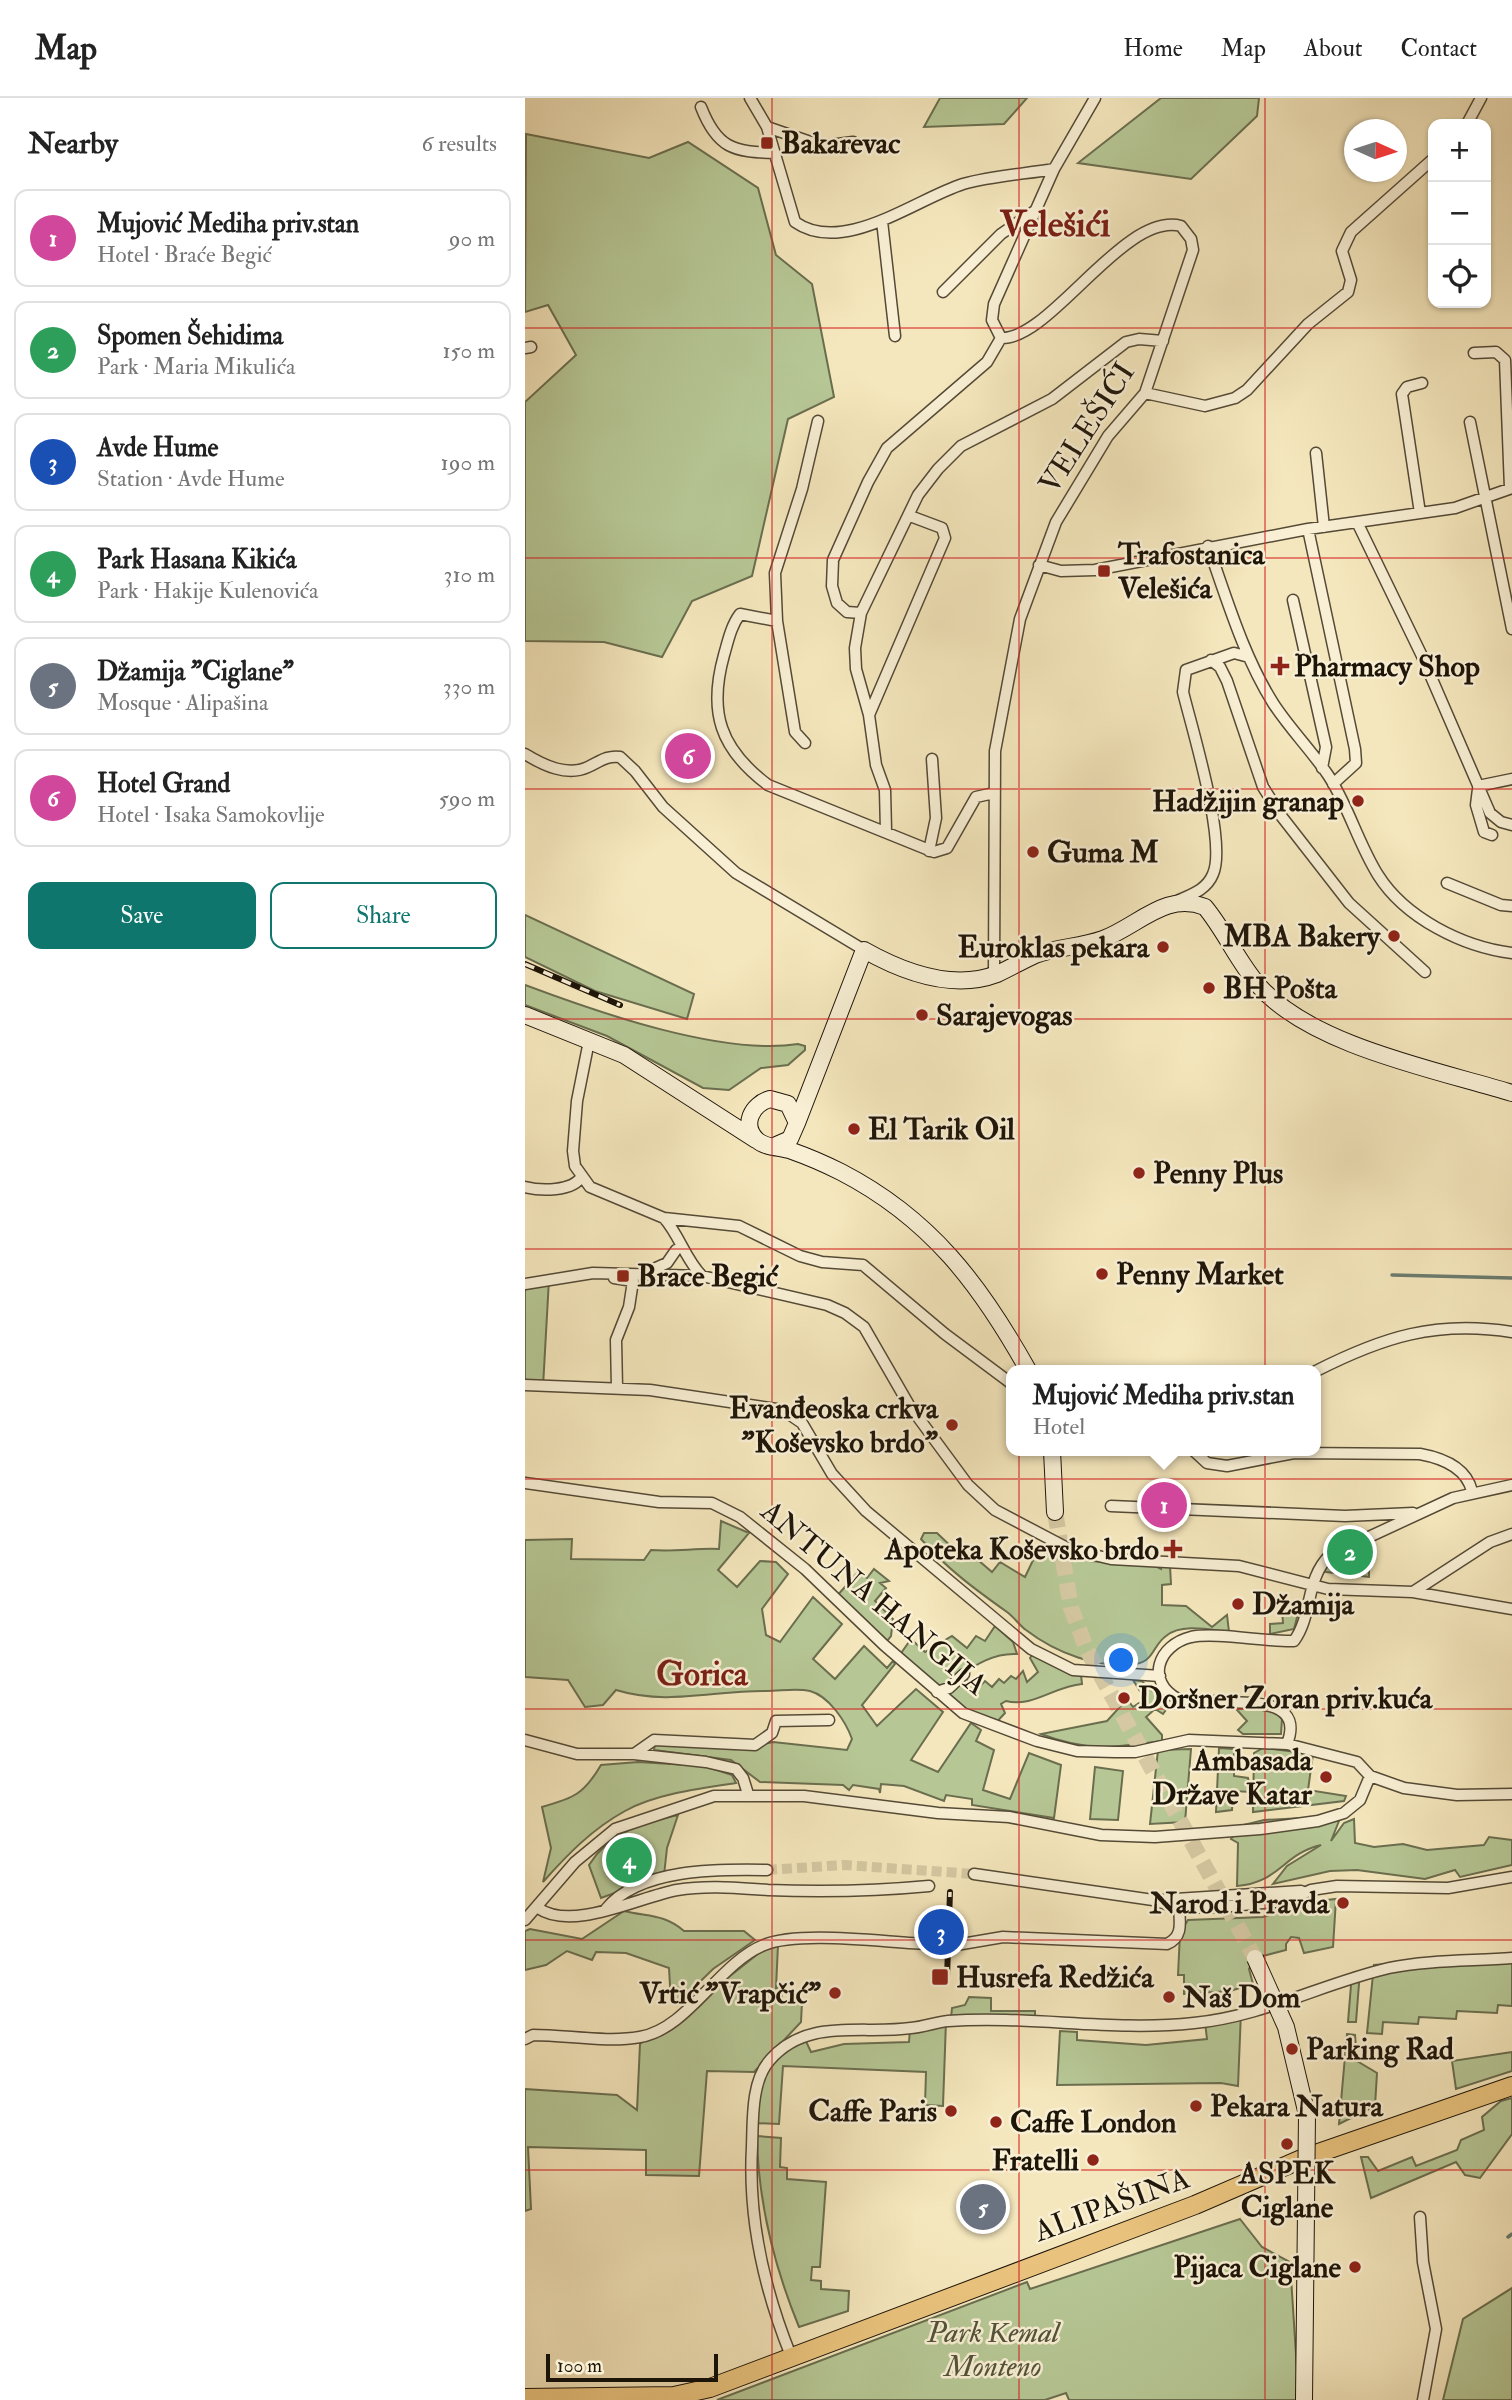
<!DOCTYPE html>
<meta charset="utf-8">
<style>
body{margin:0;font-family:"IM FELL Double Pica",serif;background:#f6f6f6;color:#222}
.controls{position:absolute;right:21px;top:21px;display:grid;overflow:hidden;border-radius:14px;box-shadow:0 2px 5px #0004}
.controls button{width:63px;height:63px;display:grid;place-items:center;padding:0;border:0;border-bottom:2px solid #e0e0e0;background:#fff;color:#222;font:35px sans-serif}
.compass{position:absolute;left:819px;top:21px;width:63px;height:63px;border-radius:50%;background:#fff;box-shadow:0 2px 5px #0004;rotate:93deg}
.scale{position:absolute;left:21px;bottom:18px;width:172px;box-sizing:border-box;padding-left:7px;border:4px solid #1e1509;border-top:0;font-size:19px;line-height:24px;white-space:nowrap;color:#1e1509;-webkit-text-stroke:5px #f8efd4;paint-order:stroke}
.you{position:absolute;left:597px;top:1563px;width:24px;height:24px;margin:-18px;border:5px solid #fff;border-radius:50%;background:#1a73e8;box-shadow:0 0 0 10px #1a73e833}
.badge{display:grid;place-items:center;width:46px;height:46px;border-radius:50%;background:#0f766e;color:#fff;font-size:23px;font-weight:700}
.pin{position:absolute;translate:-50% -50%;border:4px solid #fff;box-shadow:0 2px 7px #0006}
.popup{position:absolute;left:481px;top:1267px;width:315px;height:91px;box-sizing:border-box;display:grid;place-content:center;border-radius:14px;background:#fff;filter:drop-shadow(0 2px 5px #0005);font-size:23px;white-space:nowrap;color:#767676}
.popup b{font-size:26px;color:#222}
.popup::after{content:'';position:absolute;left:50%;top:100%;margin-left:-14px;border:14px solid transparent;border-top-color:#fff}
.list{margin:0;padding:0;list-style:none}
h2{display:flex;justify-content:space-between;align-items:center;height:91px;margin:0;padding:0 28px;font-size:30px}
h2 small{font-size:23px;font-weight:400;color:#767676}
.list li{display:grid;grid-template-columns:46px 1fr auto;gap:21px;align-items:center;box-sizing:border-box;height:98px;margin:0 14px 14px;padding:0 14px;border:2px solid #e0e0e0;border-radius:14px}
.list b{display:block;font-size:26px;white-space:nowrap}
.list p{margin:0;font-size:23px;white-space:nowrap;color:#767676}
.list em{font-size:23px;font-style:normal;color:#767676}
.actions{display:flex;gap:14px;padding:21px 28px}
.actions a{flex:1;padding:16px 0;border:2px solid #0f766e;border-radius:14px;text-align:center;font-size:24px;color:#0f766e}
.actions .main{background:#0f766e;color:#fff}
.icon{flex:none;width:38px;height:38px;fill:none;stroke:currentColor;stroke-width:2;stroke-linecap:round;stroke-linejoin:round}
.map{position:relative;flex:none;width:987px;height:2302px;overflow:hidden}
header{display:flex;align-items:center;gap:42px;box-sizing:border-box;height:98px;padding:0 35px;background:#fff;border-bottom:2px solid #e0e0e0}
header strong{font-size:33px}
nav{display:flex;gap:38px;margin-inline-start:auto;font-size:24px}
main{display:flex}
aside{flex:1;background:#fff}
.map>svg:first-child{display:block}
.green{fill:#b6c795;stroke:#6a6e4f;stroke-width:2}
.lines{fill:none;stroke-linecap:round;stroke-linejoin:round}
.stream{stroke:#6a7b6e;stroke-width:3.5}
.street-tunnel{stroke:#d5c8a2;stroke-width:10;stroke-dasharray:10 5;stroke-linecap:butt}
.secondary-tunnel{stroke:#d5c8a2;stroke-width:16;stroke-dasharray:16 8;stroke-linecap:butt}
.street-casing{stroke:#544a36;stroke-width:13}
.secondary-casing{stroke:#1e1509;stroke-width:18}
.primary-casing{stroke:#1e1509;stroke-width:20}
.street{stroke:#f8efd4;stroke-width:10}
.secondary{stroke:#f8efd4;stroke-width:16}
.primary{stroke:#eac47e;stroke-width:18}
.rail-casing{stroke:#1e1509;stroke-width:6}
.rail{stroke:#f8efd4;stroke-width:3.5;stroke-dasharray:10;stroke-linecap:butt}
.street-bridge-casing{stroke:#544a36;stroke-width:13;stroke-linecap:butt}
.secondary-bridge-casing{stroke:#1e1509;stroke-width:18;stroke-linecap:butt}
.street-bridge{stroke:#f8efd4;stroke-width:10}
.secondary-bridge{stroke:#f8efd4;stroke-width:16}
.grid{fill:none;stroke:#d62828;stroke-width:2;stroke-opacity:0.55}
.poi-dot{fill:#8f2418;stroke:#f8efd4;stroke-width:2.5}
.labels{text-anchor:middle;dominant-baseline:central;stroke-width:5;stroke-linejoin:round;paint-order:stroke}
.poi-label{font-size:30px;font-weight:bold;fill:#1e1509;stroke:#f8efd4;text-anchor:start}
.street-label{font-size:30px;fill:#1e1509;stroke:#f8efd4}
.park-label{font-size:30px;font-style:italic;fill:#53533a;stroke:#f8efd4}
.quarter-label{font-size:33px;font-weight:bold;fill:#7a1f14;stroke:#f8efd4}
.district-label{font-size:37px;font-weight:bold;fill:#7a1f14;stroke:#f8efd4}
</style>
<header>
<strong>Map</strong>
<nav><a>Home</a><a>Map</a><a>About</a><a>Contact</a></nav>
</header>
<main>
<aside>
<h2>Nearby<small>6 results</small></h2>
<ul class="list">
<li><span class="badge" style="background:#d1479c">1</span><div><b>Mujović Mediha priv.stan</b><p>Hotel · Braće Begić</p></div><em>90 m</em></li>
<li><span class="badge" style="background:#2e9e5b">2</span><div><b>Spomen Šehidima</b><p>Park · Maria Mikulića</p></div><em>150 m</em></li>
<li><span class="badge" style="background:#1a4fb4">3</span><div><b>Avde Hume</b><p>Station · Avde Hume</p></div><em>190 m</em></li>
<li><span class="badge" style="background:#2e9e5b">4</span><div><b>Park Hasana Kikića</b><p>Park · Hakije Kulenovića</p></div><em>310 m</em></li>
<li><span class="badge" style="background:#6b7280">5</span><div><b>Džamija &quot;Ciglane&quot;</b><p>Mosque · Alipašina</p></div><em>330 m</em></li>
<li><span class="badge" style="background:#d1479c">6</span><div><b>Hotel Grand</b><p>Hotel · Isaka Samokovlije</p></div><em>590 m</em></li>
</ul>
<div class="actions"><a class="main">Save</a><a>Share</a></div>
</aside>
<div class="map">
<svg width="987" height="2302" viewBox="0 0 987 2302">
<rect width="100%" height="100%" fill="#f5e7bd"/>
<filter id="stains"><feTurbulence type="fractalNoise" baseFrequency=".00286" numOctaves="4"/><feColorMatrix values="0 0 0 0 .2 0 0 0 0 .09 0 0 0 0 .02 0 0 0 .5 -.17"/></filter>
<radialGradient id="worn" r=".72"><stop offset=".6" stop-color="#630" stop-opacity="0"/><stop offset="1" stop-color="#630" stop-opacity=".3"/></radialGradient>
<path class="green" d="M415 0H502L479 26 399 29Z
M636 0H734L732 18 666 81 553 65Z
M1 36 124 60 163 44 233 90 251 157 287 186 309 299 263 321 227 478 167 503 137 559 79 544 0 543V304L51 257 23 207 0 214Z
M0 817 169 896 162 921 70 893 0 859Z
M0 887C72 914 197 958 273 946L280 948V952L263 967 236 970 204 992 178 990 82 938 0 907Z
M24 1181 18 1289 0 1287V1186Z
M196 1423 224 1435 193 1472 212 1489 235 1463 251 1464 263 1476 237 1511 241 1537 255 1544 288 1499 317 1526 288 1561 310 1581 339 1548 362 1570 368 1563 370 1566 337 1607 352 1628 391 1591 418 1614 386 1662 413 1674 446 1625 456 1632 451 1643 469 1652 458 1692 485 1701 504 1655 536 1667 529 1720 447 1707V1701L421 1697 419 1703 379 1688 356 1686 355 1695 354 1691 328 1687 324 1692 318 1687 235 1684 206 1662 129 1652 130 1646 220 1650 248 1644 322 1652 327 1641C321 1624 304 1598 285 1593 271 1590 256 1593 242 1593 190 1592 143 1608 91 1592L78 1607 60 1609 43 1582 0 1579V1442L47 1441 46 1461 119 1462 126 1452C150 1454 170 1450 194 1451Z
M399 1435H412L433 1455 446 1456 467 1474 475 1464 500 1479 511 1456 523 1450 564 1463 626 1466 636 1471V1468H645L646 1486 637 1487V1507L661 1508 687 1529 702 1517 704 1534C685 1532 657 1525 641 1538 628 1547 629 1563 611 1566 573 1571 531 1555 501 1532 494 1527 489 1519 482 1514 451 1492 421 1470 396 1441Z
M844 1435V1479L801 1474 795 1470Z
M349 1471 364 1483 355 1485 361 1490 350 1503 368 1521 366 1538 359 1547 311 1499 333 1474 342 1480Z
M757 1512H774L769 1531 745 1536V1526L758 1525Z
M470 1528 488 1544 492 1556C460 1554 436 1579 410 1592L374 1558 386 1541 400 1554 427 1538 442 1550 451 1538 460 1543Z
M510 1553 556 1577 557 1586C530 1588 507 1610 481 1603L476 1606 480 1615 469 1627 419 1600 439 1579 452 1591 460 1583 467 1589 474 1581 479 1585 486 1578 491 1581 498 1573 502 1584 513 1574 505 1560Z
M608 1582 617 1583C625 1593 636 1597 643 1609L638 1616 630 1611 621 1619 637 1637V1643C589 1650 562 1654 516 1636L582 1623 602 1601 608 1609 620 1601Z
M718 1610 749 1613 757 1621 756 1636H718L713 1632 722 1623 712 1612Z
M694 1650 709 1651V1678L723 1680 726 1694 708 1693 707 1712 691 1714Z
M738 1650 788 1656 783 1692 821 1698 819 1703 728 1714 729 1655Z
M666 1651 660 1724 625 1726 633 1652Z
M113 1664 180 1668 207 1677 211 1685C177 1690 130 1696 100 1713 67 1731 42 1757 18 1784L26 1750 17 1709C49 1700 59 1696 76 1667Z
M570 1669 598 1673 593 1722 565 1721Z
M153 1717 142 1750 139 1777 76 1800 64 1767C85 1733 117 1726 153 1717Z
M778 1720 814 1723 806 1743 819 1725 829 1721 830 1745 849 1749 878 1746 902 1752 959 1747 964 1739 987 1742V1767L935 1779 930 1772 900 1781 832 1772 805 1773 748 1786 762 1768 796 1747C758 1756 754 1785 712 1788L713 1745 706 1741 715 1728 739 1722Z
M811 1801 808 1849 779 1855 774 1840 766 1839 761 1846V1852L730 1860 724 1871 728 1886 705 1893 659 1896V1877H653L655 1835 663 1822 738 1819 784 1804Z
M99 1813C124 1819 139 1816 159 1833H219L230 1842 188 1871 151 1907 146 1905 144 1870 101 1855 71 1854 67 1862 42 1853 21 1867 0 1872V1833L5 1831 57 1841Z
M253 1847 251 1890 258 1889 256 1902 277 1904 276 1924 229 1974 182 1973 174 2078 121 2077V2052L3 2049 6 2111 0 2113V1991L92 1997 112 2012 115 1946 128 1932 175 1902 234 1855Z
M987 1857V1908L973 1907 972 1915 932 1913 931 1921 894 1919 893 1926 858 1924 857 1936 842 1935 849 1867Z
M835 1873 831 1924H823L827 1875Z
M444 1899 466 1900V1913H510V1920H426L427 1910 440 1907Z
M716 1914 713 1988 696 1985 532 1987 535 1933 552 1934V1942L621 1947 682 1941 680 1924Z
M421 1923 418 2008 400 2007 401 1974 258 1968 254 2026 228 2025 241 1967 279 1939 286 1954 319 1946 384 1944 385 1931Z
M822 1936 830 1937 832 1963 852 1975 850 2008 814 2026Z
M987 1954V1973L931 1991 927 1963Z
M987 2000V2036L955 2080 940 2077 931 2064 846 2100 836 2059H843L853 2073 887 2059 891 2068 932 2052 936 2042 959 2032 957 2019 976 2003Z
M232 2038 256 2040 255 2069 262 2070V2081L301 2084 295 2169H287L286 2182 296 2183V2191L324 2193 323 2213 274 2229C249 2168 233 2104 232 2038Z
M715 2121 737 2149 765 2164 774 2302H544L541 2295 520 2302H192L502 2184 505 2191Z
M987 2190V2302H918L938 2221Z"/>
<g class="lines">
<path class="stream" d="M867 1177 987 1180
M983 2139 987 2136"/>
<path class="street-tunnel" d="M242 1772 319 1767 449 1776"/>
<path class="secondary-tunnel" d="M530 1414 546 1510 562 1552 730 1860"/>
<defs>
<path id="street" d="M225 0 242 29 270 124C318 158 391 101 438 86 467 78 499 76 529 71
M176 9C192 50 208 54 250 55
M942 26 956 0
M242 29 297 48 328 44
M357 123 370 238
M418 194 476 136 511 112
M476 240 462 264 362 350 343 384 308 462 307 488 312 505 322 514 336 515 393 397 413 371 436 348 527 301 601 244 614 241 638 243
M0 250 6 249
M949 255 971 254 980 262 985 390
M620 295 680 308 710 300 722 292 783 226 823 194 826 182 817 153 826 134 908 61
M945 324 987 531
M791 355 799 429
M895 415 877 296 882 289 897 285
M832 424 897 558 965 715 976 724 987 727
M783 431 830 651 831 665 808 686
M683 448C702 501 718 557 748 605 764 630 786 652 803 677 823 707 833 745 853 777 880 820 938 849 987 855
M514 467 536 473 570 472 783 431 930 410 987 390
M768 502 801 649 797 670
M336 515 330 550 331 571 344 617 351 667 360 692 361 733
M252 523 250 475 277 391 293 323
M686 562 695 569 702 583 738 689 757 719 824 805 900 874
M344 617 420 440 417 430 385 418
M280 645 270 634 252 523 215 516C206 528 203 543 199 557 183 614 195 651 243 687L409 754 422 750 451 699 469 695
M0 656C18 667 42 679 63 669 74 664 82 657 95 659L110 673 138 709 211 775 339 852
M953 688 987 681
M953 691 951 707 959 734 967 737
M404 753 411 720 407 661
M922 785 976 807 987 808
M654 802C668 796 682 791 688 776 702 744 667 631 658 594L661 572 709 555 724 559
M469 877 470 653 495 521 531 424 583 338 620 295 668 152 666 141 656 128C599 113 526 242 476 240L467 222 469 206 529 71 570 0
M64 943 52 1003 48 1053 50 1068 65 1089 139 1120 214 1128 275 1158 297 1164 338 1167 420 1236 487 1286
M0 1089C15 1093 48 1094 57 1078
M139 1120C155 1138 160 1161 177 1178
M124 1173 142 1165 151 1152
M89 1180 108 1183 104 1209 91 1242 92 1290
M0 1186 68 1175 177 1178 302 1207 320 1215 339 1229 384 1307 443 1387 470 1412 544 1451 586 1461 714 1468 803 1491 888 1494 987 1511
M791 1273C858 1239 911 1222 987 1234
M0 1287 125 1292 258 1312 277 1325 307 1376 341 1413 506 1551 548 1572 635 1578
M669 1353 682 1365 702 1368 769 1355 895 1356C917 1360 941 1369 947 1393
M0 1385 134 1404 187 1405 215 1419 280 1471 359 1547 438 1615 512 1643 552 1653 590 1654H610L664 1642 762 1646 832 1664 845 1678 879 1690 932 1697 987 1696
M586 1408 820 1418 888 1415
M888 1494 965 1444 987 1436
M412 1594 424 1590 439 1576
M0 1642 52 1656H109L181 1664 211 1671 218 1680 223 1696
M762 1646C779 1602 728 1605 702 1604 685 1603 669 1602 653 1601 620 1583 633 1547 666 1539 692 1534 739 1544 769 1543 788 1517 780 1481 805 1457L928 1400 987 1387
M109 1656 129 1642 230 1647 247 1635 251 1623 304 1622
M449 1776 628 1802 654 1810 695 1809 762 1803 786 1792 812 1788 923 1790 987 1779
M635 1802 776 1793
M13 1810C47 1834 114 1799 152 1792 183 1787 212 1790 243 1792 296 1794 351 1793 404 1788
M81 1811C114 1770 194 1771 242 1772
M0 1822 50 1764 90 1731 189 1698H279L413 1715 484 1719 576 1737 630 1739 735 1731 793 1723 819 1715 835 1702 845 1678
M431 1847 478 1839 642 1846C658 1839 655 1825 654 1810
M0 1941 8 1937C42 1937 82 1945 115 1939 163 1931 194 1865 239 1847 276 1832 363 1845 405 1846
M895 2119 898 2164 911 2231 898 2302
M266 2258C239 2191 223 2121 227 2049 228 2022 226 1983 245 1962 282 1919 338 1937 386 1930 399 1929 411 1924 423 1923 505 1917 587 1934 669 1925 736 1919 799 1885 864 1870 902 1862 948 1863 987 1860"/>
<path id="secondary" d="M0 917 99 957 231 1042
M272 1025 339 852C378 874 427 893 472 876 485 870 497 863 510 857 532 849 556 849 578 841 613 828 641 793 680 809 700 833 713 864 734 888 787 948 912 972 987 995
M249 1048 265 1041 272 1025 263 1006 245 1001C227 1006 216 1027 232 1042 240 1050 256 1049 267 1053 284 1059 300 1066 316 1074 405 1120 455 1186 503 1272
M527 1353 530 1414"/>
<path id="primary" d="M0 2300 149 2298 185 2290 670 2107 779 2060 987 1988"/>
</defs>
<use href="#street" class="street-casing"/>
<use href="#secondary" class="secondary-casing"/>
<use href="#primary" class="primary-casing"/>
<use href="#street" class="street"/>
<use href="#secondary" class="secondary"/>
<use href="#primary" class="primary"/>
<defs>
<path id="rail" d="M0 866 95 907
M422 1879 425 1794"/>
</defs>
<use href="#rail" class="rail-casing"/>
<use href="#rail" class="rail"/>
<defs>
<path id="street-bridge" d="M405 1846 431 1847"/>
<path id="secondary-bridge" d="M730 1860 761 1929 782 2017 779 2302"/>
</defs>
<use href="#street-bridge" class="street-bridge-casing"/>
<use href="#secondary-bridge" class="secondary-bridge-casing"/>
<use href="#street-bridge" class="street-bridge"/>
<use href="#secondary-bridge" class="secondary-bridge"/>
</g>
<path class="grid" d="M247 0V2302M494 0V2302M740 0V2302M0 230H987M0 460H987M0 691H987M0 921H987M0 1151H987M0 1381H987M0 1611H987M0 1842H987M0 2072H987"/>
<g class="poi-dot">
<rect x="235" y="38" width="14" height="14" rx="3.5"/>
<rect x="572" y="466" width="14" height="14" rx="3.5"/>
<path d="M751.5 557.5h7v7h7v7h-7v7h-7v-7h-7v-7h7z"/>
<circle cx="833" cy="703" r="7"/>
<circle cx="508" cy="754" r="7"/>
<circle cx="869" cy="838" r="7"/>
<circle cx="638" cy="849" r="7"/>
<circle cx="684" cy="890" r="7"/>
<circle cx="397" cy="917" r="7"/>
<circle cx="329" cy="1031" r="7"/>
<circle cx="614" cy="1075" r="7"/>
<circle cx="577" cy="1176" r="7"/>
<rect x="91" y="1171" width="14" height="14" rx="3.5"/>
<circle cx="427" cy="1327" r="7"/>
<path d="M644.5 1440.5h7v7h7v7h-7v7h-7v-7h-7v-7h7z"/>
<circle cx="713" cy="1506" r="7"/>
<circle cx="599" cy="1600" r="7"/>
<circle cx="801" cy="1679" r="7"/>
<circle cx="818" cy="1805" r="7"/>
<rect x="406" y="1870" width="18" height="18" rx="3.5"/>
<circle cx="310" cy="1895" r="7"/>
<circle cx="644" cy="1899" r="7"/>
<circle cx="767" cy="1951" r="7"/>
<circle cx="671" cy="2008" r="7"/>
<circle cx="426" cy="2013" r="7"/>
<circle cx="471" cy="2024" r="7"/>
<circle cx="762" cy="2046" r="7"/>
<circle cx="568" cy="2062" r="7"/>
<circle cx="830" cy="2169" r="7"/>
</g>
<g class="labels">
<g class="poi-label">
<text x="256" y="45">Bakarevac</text>
<text x="593" y="456">Trafostanica<tspan x="593" dy="34">Velešića</tspan></text>
<text x="769" y="568">Pharmacy Shop</text>
<text x="819" y="703" text-anchor="end">Hadžijin granap</text>
<text x="522" y="754">Guma M</text>
<text x="855" y="838" text-anchor="end">MBA Bakery</text>
<text x="624" y="849" text-anchor="end">Euroklas pekara</text>
<text x="698" y="890">BH Pošta</text>
<text x="411" y="917">Sarajevogas</text>
<text x="343" y="1031">El Tarik Oil</text>
<text x="628" y="1075">Penny Plus</text>
<text x="591" y="1176">Penny Market</text>
<text x="112" y="1178">Brace Begić</text>
<text x="413" y="1310" text-anchor="end">Evanđeoska crkva<tspan x="413" dy="34">"Koševsko brdo"</tspan></text>
<text x="634" y="1451" text-anchor="end">Apoteka Koševsko brdo</text>
<text x="727" y="1506">Džamija</text>
<text x="613" y="1600">Doršner Zoran priv.kuća</text>
<text x="787" y="1662" text-anchor="end">Ambasada<tspan x="787" dy="34">Države Katar</tspan></text>
<text x="804" y="1805" text-anchor="end">Narod i Pravda</text>
<text x="431" y="1879">Husrefa Redžića</text>
<text x="296" y="1895" text-anchor="end">Vrtić "Vrapčić"</text>
<text x="658" y="1899">Naš Dom</text>
<text x="781" y="1951">Parking Rad</text>
<text x="685" y="2008">Pekara Natura</text>
<text x="412" y="2013" text-anchor="end">Caffe Paris</text>
<text x="485" y="2024">Caffe London</text>
<text x="554" y="2062" text-anchor="end">Fratelli</text>
<text x="762" y="2075" text-anchor="middle">ASPEK<tspan x="762" dy="34">Ciglane</tspan></text>
<text x="816" y="2169" text-anchor="end">Pijaca Ciglane</text>
</g>
<g class="street-label">
<text transform="translate(562 330) rotate(-57)">VELEŠIĆI</text>
<text transform="translate(349 1500) rotate(40)">ANTUNA HANGIJA</text>
<text transform="translate(587 2107) rotate(-20)">ALIPAŠINA</text>
</g>
<g class="park-label">
<text x="468" y="2234">Park Кemal<tspan x="468" dy="34">Monteno</tspan></text>
</g>
<g class="quarter-label">
<text x="177" y="1576">Gorica</text>
</g>
<g class="district-label">
<text x="530" y="126">Velešići</text>
</g>
</g>
<rect width="100%" height="100%" filter="url(#stains)"/>
<rect width="100%" height="100%" fill="url(#worn)"/>
</svg>
<div class="controls">
<button>+</button>
<button>−</button>
<button><svg class="icon" aria-label="locate" viewBox="0 0 24 24"><circle cx="12" cy="12" r="6"/><path d="M12 2v4M12 18v4M2 12h4M18 12h4"/></svg></button>
</div>
<svg class="compass" viewBox="-18 -18 36 36"><path d="M0-13l5 13h-10z" fill="#e53935"/><path d="M0 13l5-13h-10z" fill="#767676"/></svg>
<div class="scale">100 m</div>
<div class="you"></div>
<div class="pin badge" style="left:639px;top:1407px;background:#d1479c">1</div>
<div class="popup"><b>Mujović Mediha priv.stan</b>Hotel</div>
<div class="pin badge" style="left:825px;top:1454px;background:#2e9e5b">2</div>
<div class="pin badge" style="left:416px;top:1834px;background:#1a4fb4">3</div>
<div class="pin badge" style="left:104px;top:1762px;background:#2e9e5b">4</div>
<div class="pin badge" style="left:458px;top:2109px;background:#6b7280">5</div>
<div class="pin badge" style="left:163px;top:658px;background:#d1479c">6</div>
</div>
</main>
